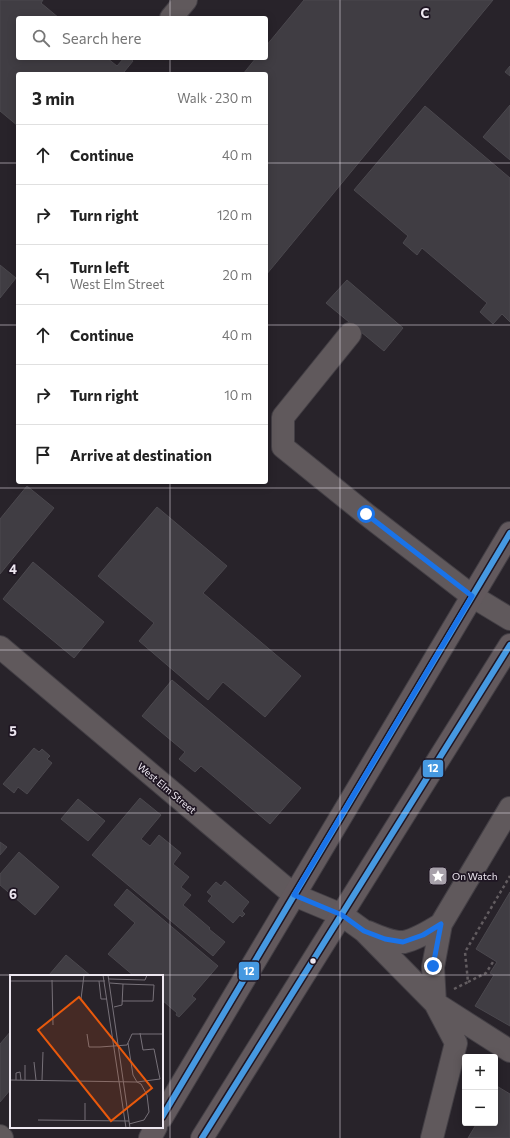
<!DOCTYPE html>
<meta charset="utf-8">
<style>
body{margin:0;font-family:Commissioner,sans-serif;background:#f6f6f6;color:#222}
.controls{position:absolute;right:12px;bottom:12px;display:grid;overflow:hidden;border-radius:4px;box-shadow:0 2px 10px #0003}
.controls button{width:36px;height:36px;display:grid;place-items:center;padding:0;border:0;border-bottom:1px solid #e0e0e0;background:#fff;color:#222;font:20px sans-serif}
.stop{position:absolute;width:12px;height:12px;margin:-9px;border:3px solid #1a73e8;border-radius:50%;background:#fff}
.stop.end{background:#1a73e8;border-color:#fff;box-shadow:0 1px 4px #0008}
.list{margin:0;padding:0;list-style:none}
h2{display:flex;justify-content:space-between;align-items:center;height:52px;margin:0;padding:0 16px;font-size:17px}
h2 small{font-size:13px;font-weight:400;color:#767676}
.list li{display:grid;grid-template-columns:26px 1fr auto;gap:12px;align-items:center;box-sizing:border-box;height:60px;padding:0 16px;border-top:1px solid #e0e0e0}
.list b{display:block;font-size:15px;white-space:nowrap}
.list p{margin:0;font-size:13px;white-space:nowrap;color:#767676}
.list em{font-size:13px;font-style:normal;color:#767676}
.icon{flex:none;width:22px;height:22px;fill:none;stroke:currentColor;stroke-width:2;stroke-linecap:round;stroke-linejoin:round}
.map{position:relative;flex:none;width:510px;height:1138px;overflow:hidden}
.search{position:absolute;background:#fff;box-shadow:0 2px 10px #0003;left:16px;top:16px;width:252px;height:44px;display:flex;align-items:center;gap:10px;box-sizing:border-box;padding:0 14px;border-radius:4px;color:#767676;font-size:15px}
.panel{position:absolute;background:#fff;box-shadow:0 2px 10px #0003;left:16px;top:72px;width:252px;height:412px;border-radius:4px}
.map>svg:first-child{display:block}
.building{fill:#403d43;stroke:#4b484e}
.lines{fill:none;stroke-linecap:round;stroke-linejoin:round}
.minor-casing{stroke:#433f45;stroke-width:24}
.major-casing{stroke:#433f45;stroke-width:24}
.path{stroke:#625c60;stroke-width:2.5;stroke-dasharray:3 3;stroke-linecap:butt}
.minor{stroke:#60595c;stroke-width:22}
.major{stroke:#62595d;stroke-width:22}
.bus-1-casing{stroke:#1f1623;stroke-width:9}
.bus-1{stroke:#4699e1;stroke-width:6}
.route{stroke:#1a73e8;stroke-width:5}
.grid{fill:none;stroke:#ede7f0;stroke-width:1;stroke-opacity:0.55}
.bus-dot{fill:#ede7f0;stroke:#1f1623;stroke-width:1.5}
.labels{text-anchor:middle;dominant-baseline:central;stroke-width:3.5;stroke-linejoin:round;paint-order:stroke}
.street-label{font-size:10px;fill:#ede7f0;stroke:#1f1623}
.poi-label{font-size:10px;fill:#ede7f0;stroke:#1f1623;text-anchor:start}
.inset-road{fill:none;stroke:#777179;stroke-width:1}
.view{fill:#e8590c;fill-opacity:0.15;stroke:#e8590c;stroke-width:2}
.inset-edge{fill:none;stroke:#ede7f0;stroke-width:2}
.grid-label{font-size:13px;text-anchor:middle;font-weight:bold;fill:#ede7f0;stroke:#1f1623;stroke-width:3.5;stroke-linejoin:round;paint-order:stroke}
.line-badge{stroke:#1f1623;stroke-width:1.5}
.badge-label{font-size:11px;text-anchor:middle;font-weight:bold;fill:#fff}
</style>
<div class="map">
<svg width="510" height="1138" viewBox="0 0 510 1138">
<rect width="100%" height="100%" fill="#28232a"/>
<path class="building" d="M0 0H43L41 3 59 18H18V58H107L117 66 124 58H129L133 61 124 72 127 74H18V126L0 111Z
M304 0H493L266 275V74H243L256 58H266V46Z
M510 66V76L505 72Z
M510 105V160L483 137Z
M425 106 510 178V322L502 314 493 324 480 312 487 303 422 248 417 255 403 243 408 236 354 190Z
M0 265 16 278 0 298Z
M347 280 403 328 384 351 326 303Z
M27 486 54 508 0 574V519Z
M157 507 227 566 203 593 301 676 265 717 223 682 208 700 139 641 154 623 98 576Z
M33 562 104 622 74 658 3 599Z
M172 680 301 788 270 824 201 766 195 772 179 759 185 752 142 716Z
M34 748 39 752 42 749 50 756 47 759 52 763 27 794 18 787 14 793 3 784Z
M140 798 161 815 141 839 150 846 159 835 181 853 173 864 189 877 181 887 191 895 183 905 210 928 209 929 225 942 213 956 92 855Z
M78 799 105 821 88 841 61 819Z
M0 842 7 847 0 855Z
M19 852 59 887 35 915 0 885V874Z
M225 881 249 902 242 911 245 914 242 917 240 915 233 923 208 901 212 896 207 892 216 882 221 886Z
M127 889 218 966 192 996 196 999 179 1017 176 1015 177 1013 162 1000V976H134L108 954 135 923 114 905Z
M510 892V1026L475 1006 494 975 490 973 497 962 476 949Z
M66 955 91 976H50L49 975Z
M11 1031V1089L0 1102V1044Z
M495 1085 510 1094V1138H468L477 1123H495Z"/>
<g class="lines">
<defs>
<path id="minor" d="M171 18 186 0
M350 334 283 417V447L366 514 472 596 510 619
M0 647 294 895 342 915 364 931 435 1003 456 1043 432 1138
M510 808 441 924 433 967 435 1003 510 1051
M368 932C377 936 394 943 404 942 417 939 430 931 441 924
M0 1136 2 1138"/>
<path id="major" d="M162 1117 510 533
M150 1138 156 1127
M202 1138 510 645"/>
</defs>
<use href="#minor" class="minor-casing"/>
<use href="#major" class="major-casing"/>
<path class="path" d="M468 982 486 973 493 962
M454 989 468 982 465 952 510 876"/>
<use href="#minor" class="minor"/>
<use href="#major" class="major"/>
<defs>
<path id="bus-1" d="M162 1117 510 533
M202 1138 510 645"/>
</defs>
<use href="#bus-1" class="bus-1-casing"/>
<use href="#bus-1" class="bus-1"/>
</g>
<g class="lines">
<path class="route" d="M366 514 472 596 294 895 342 915 364 931 385 939 403 942 423 935 441 924 433 966"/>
</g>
<path class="grid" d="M170 0V18M340 0V1138M170 58V74M0 163H18M266 163H510M0 325H18M266 325H510M170 482V1138M0 488H510M0 650H510M0 813H510M0 975H510"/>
<defs>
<symbol id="sight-square" viewBox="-11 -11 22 22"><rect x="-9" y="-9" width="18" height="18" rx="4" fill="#a8a2ab" stroke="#1f1623"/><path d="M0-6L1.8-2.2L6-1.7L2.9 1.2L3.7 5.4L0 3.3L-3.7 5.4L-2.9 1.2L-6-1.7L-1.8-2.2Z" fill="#fff"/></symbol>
</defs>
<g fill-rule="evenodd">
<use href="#sight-square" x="427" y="865" width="22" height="22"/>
</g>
<circle class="bus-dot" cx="313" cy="961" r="3.5"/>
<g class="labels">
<g class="street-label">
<text transform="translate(167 788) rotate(40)">West Elm Street</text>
</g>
<g class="poi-label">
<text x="452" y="876">On Watch</text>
</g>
</g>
<g transform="translate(10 975)">
<rect width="153" height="153" fill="#28232a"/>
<path class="inset-road" d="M93 0 116 153M98 0 120 153M99 4 135 5 137 0M42 5 43 50M0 6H95M89 6 91 24H97M100 8 113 9 112 30 104 32M71 24 74 0M112 26H143L144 10 113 9M77 59 79 72H90L117 70 122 59H153M118 68 123 100 127 107 150 104 144 74 133 75 130 58M24 87 26 105M15 90V105M0 105 127 107 131 109 137 120 139 137 134 145 119 149M6 105V98L10 97 11 105M32 105 33 77M28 145 119 146M75 145V128"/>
<path class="view" d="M69 22 142 113 101 146 28 55Z"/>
<rect width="153" height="153" class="inset-edge"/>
</g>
<g class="grid-label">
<text x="425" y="18">C</text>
<text x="13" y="574">4</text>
<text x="13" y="736">5</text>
<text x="13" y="899">6</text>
</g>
<g class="line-badge">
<rect x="422" y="759" width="22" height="19" rx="4" fill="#4699e1"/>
<rect x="238" y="961" width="22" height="20" rx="4" fill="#4699e1"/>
</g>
<g class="badge-label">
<text x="433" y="772">12</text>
<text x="249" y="975">12</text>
</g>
</svg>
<div class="controls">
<button>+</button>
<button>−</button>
</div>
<div class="stop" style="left:366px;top:514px"></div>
<div class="stop end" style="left:433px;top:966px"></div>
<div class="search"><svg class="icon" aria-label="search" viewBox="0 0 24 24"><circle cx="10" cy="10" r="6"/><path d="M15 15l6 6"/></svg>Search here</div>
<section class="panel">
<h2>3 min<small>Walk · 230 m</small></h2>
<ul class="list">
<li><svg class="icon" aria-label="ahead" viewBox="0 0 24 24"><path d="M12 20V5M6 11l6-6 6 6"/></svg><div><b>Continue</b></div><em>40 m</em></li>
<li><svg class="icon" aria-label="right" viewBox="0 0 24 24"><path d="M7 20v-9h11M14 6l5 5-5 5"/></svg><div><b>Turn right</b></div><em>120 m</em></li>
<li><svg class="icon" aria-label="left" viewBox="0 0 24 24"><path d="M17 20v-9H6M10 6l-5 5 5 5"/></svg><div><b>Turn left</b><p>West Elm Street</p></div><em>20 m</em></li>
<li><svg class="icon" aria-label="ahead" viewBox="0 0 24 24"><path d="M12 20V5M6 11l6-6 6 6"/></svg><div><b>Continue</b></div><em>40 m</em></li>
<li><svg class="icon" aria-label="right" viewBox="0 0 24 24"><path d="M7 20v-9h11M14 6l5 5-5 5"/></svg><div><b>Turn right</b></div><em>10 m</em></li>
<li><svg class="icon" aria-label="arrive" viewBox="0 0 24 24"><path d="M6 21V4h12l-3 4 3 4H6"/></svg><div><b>Arrive at destination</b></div></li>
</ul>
</section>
</div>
